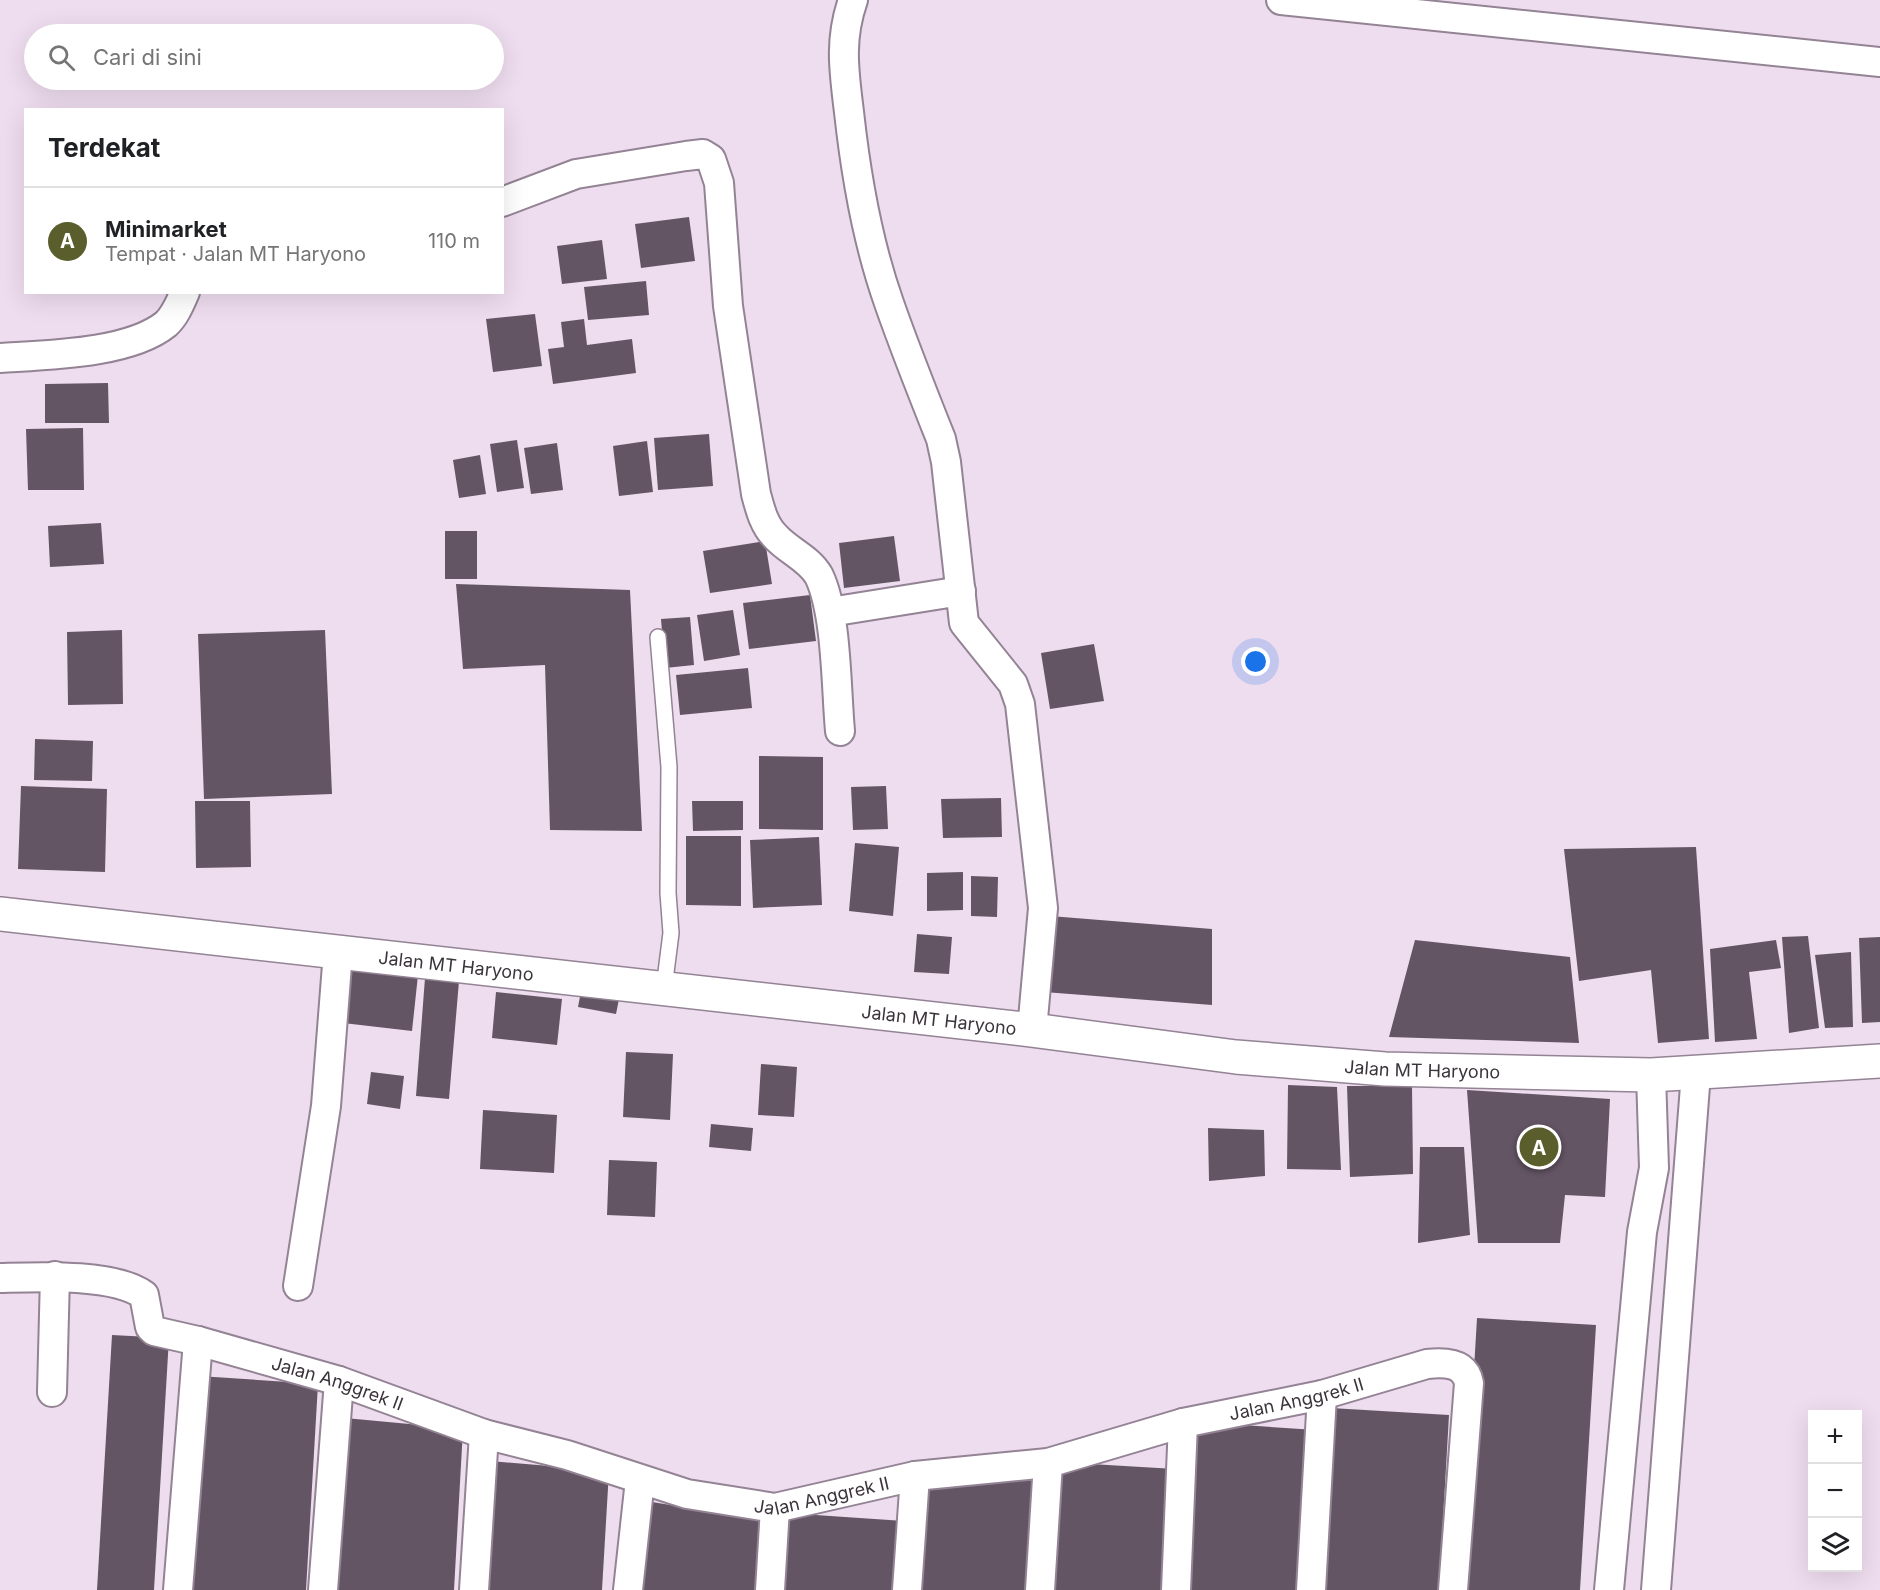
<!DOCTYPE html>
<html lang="id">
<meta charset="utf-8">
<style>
body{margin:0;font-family:Inter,sans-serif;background:#f2f2f2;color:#202124}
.controls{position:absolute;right:18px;bottom:18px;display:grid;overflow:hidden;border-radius:0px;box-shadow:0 6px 24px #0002}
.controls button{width:54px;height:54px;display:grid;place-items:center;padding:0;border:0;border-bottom:2px solid #e0e0e0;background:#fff;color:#202124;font:30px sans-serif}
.you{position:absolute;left:1256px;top:662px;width:21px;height:21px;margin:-15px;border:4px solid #fff;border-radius:50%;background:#1a73e8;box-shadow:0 0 0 9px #1a73e833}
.badge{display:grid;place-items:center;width:39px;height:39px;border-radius:50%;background:#595e2c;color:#fff;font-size:20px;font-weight:700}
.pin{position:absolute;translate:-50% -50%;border:3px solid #fff;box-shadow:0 2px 6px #0006}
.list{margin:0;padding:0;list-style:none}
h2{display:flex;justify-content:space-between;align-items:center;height:78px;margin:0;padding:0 24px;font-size:26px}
h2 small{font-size:20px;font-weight:400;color:#757577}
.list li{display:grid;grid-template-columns:39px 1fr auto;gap:18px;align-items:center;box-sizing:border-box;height:108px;padding:0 24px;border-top:2px solid #e0e0e0}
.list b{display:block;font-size:22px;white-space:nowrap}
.list p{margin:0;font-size:20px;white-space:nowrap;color:#757577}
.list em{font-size:20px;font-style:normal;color:#757577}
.icon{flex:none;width:33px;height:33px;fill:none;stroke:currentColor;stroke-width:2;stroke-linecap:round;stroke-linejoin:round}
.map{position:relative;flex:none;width:1880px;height:1590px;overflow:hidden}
.search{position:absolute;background:#fff;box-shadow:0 6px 24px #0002;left:24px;top:24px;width:480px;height:66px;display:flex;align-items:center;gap:15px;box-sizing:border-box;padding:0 21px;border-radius:33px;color:#757577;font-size:22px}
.panel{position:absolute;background:#fff;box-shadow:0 6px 24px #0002;left:24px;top:108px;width:480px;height:186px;border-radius:0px}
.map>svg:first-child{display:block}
.building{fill:#645565}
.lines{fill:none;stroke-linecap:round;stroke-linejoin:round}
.lane-casing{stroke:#938394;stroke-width:18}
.street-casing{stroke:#938394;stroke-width:32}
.secondary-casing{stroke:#938394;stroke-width:36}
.lane{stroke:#fff;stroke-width:15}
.street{stroke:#fff;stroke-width:28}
.secondary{stroke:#fff;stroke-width:33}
.labels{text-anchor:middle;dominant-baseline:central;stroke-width:6;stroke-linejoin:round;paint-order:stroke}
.street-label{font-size:18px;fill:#3b343b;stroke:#eeddef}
</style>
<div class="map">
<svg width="1880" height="1590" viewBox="0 0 1880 1590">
<rect width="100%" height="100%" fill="#eeddef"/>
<path class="building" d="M689 217 695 261 641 268 635 224Z
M602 240 607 279 562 284 557 246Z
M646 281 649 315 588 320 584 287Z
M535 314 542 366 493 372 486 319Z
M584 319 587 345 632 339 636 373 553 384 548 349 564 347 561 322Z
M108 383 109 423H45V384Z
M83 428 84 490H28L26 429Z
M709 434 713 486 658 490 654 438Z
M517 440 524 488 497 492 490 444Z
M647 441 653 492 619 496 613 446Z
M557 443 563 490 531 494 524 448Z
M480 455 486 494 459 498 453 460Z
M101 523 104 564 50 567 48 526Z
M445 531H477V579H445Z
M894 536 900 581 844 588 839 543Z
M765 541 772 584 710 593 703 551Z
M456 584 630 590 642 831 550 830 545 665 463 669Z
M810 595 816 641 749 649 743 603Z
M733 610 740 655 704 661 697 615Z
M690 617 694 665 665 668 661 619Z
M122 630 123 704 68 705 67 632Z
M325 630 332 794 204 799 198 634Z
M1094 644 1104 701 1050 709 1041 653Z
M748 668 752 708 680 715 676 675Z
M35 739 93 741 92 781 34 780Z
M759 756 823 757V830L759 829Z
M21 786 107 789 105 872 18 869Z
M886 786 888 829 853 830 851 787Z
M1001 798 1002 837 943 838 941 799Z
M195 801H250L251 867 196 868Z
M692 801H743V830L693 831Z
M686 836H741V906L686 905Z
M819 837 822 905 753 908 750 840Z
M855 843 899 847 893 916 849 911Z
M1696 847 1709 1039 1658 1043 1651 970 1579 981 1564 849Z
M963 872V910L927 911V873Z
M971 876 998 877 997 917 971 916Z
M1050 916 1212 929V1005L1044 992Z
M917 934 952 937 949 974 914 972Z
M1808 936 1819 1028 1789 1033 1782 937Z
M1880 937V1022L1862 1023 1859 938Z
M1415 940 1570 957 1579 1043 1389 1037Z
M1776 940 1781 968 1749 972 1757 1039 1715 1042 1710 949Z
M1851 952 1853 1027 1825 1028 1815 955Z
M349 967 418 975 412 1031 343 1023Z
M425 978 459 981 449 1099 416 1096Z
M582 986 620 994 616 1014 578 1007Z
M496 992 562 999 557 1045 492 1038Z
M626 1052 673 1054 670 1120 623 1117Z
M761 1064 797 1067 794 1117 758 1115Z
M371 1072 404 1076 400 1109 367 1104Z
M1288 1085 1337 1087 1341 1170 1287 1169Z
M1347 1086H1412L1413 1174 1350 1177Z
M1467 1090 1610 1099 1605 1197 1565 1195 1560 1243H1478Z
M483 1110 557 1115 554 1173 480 1169Z
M711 1124 753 1128 751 1151 709 1147Z
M1208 1128 1264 1130 1265 1176 1209 1181Z
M1420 1147H1464L1470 1235 1418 1243Z
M609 1160 657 1162 655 1217 607 1215Z
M1477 1318 1596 1325 1580 1590H1461Z
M112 1335 169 1338 154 1590H97Z
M199 1376 318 1384 306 1590H186Z
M1331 1408 1449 1415 1439 1590H1320Z
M345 1418 463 1429 454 1590H335Z
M1197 1422 1316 1430 1306 1590H1187Z
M490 1461 609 1471 602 1590H483Z
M1057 1462 1175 1469 1168 1590H1049Z
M921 1477 1038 1481 1032 1590H913Z
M646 1501 707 1511 763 1514 758 1590H639Z
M786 1513 904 1521 901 1590H782Z"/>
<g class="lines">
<defs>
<path id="lane" d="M658 637 669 767 668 893 671 933 664 988"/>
<g id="street">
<path d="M853 0C839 40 844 71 849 112 856 176 867 241 889 303 905 349 923 394 941 439L946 462 964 623 1013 684 1020 704 1043 908 1032 1030"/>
<path d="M1281 0 1880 62"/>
<path d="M502 202 576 174 686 156 703 154 711 159 719 183 728 306 756 494C760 509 764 525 775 536 788 551 809 558 819 576 837 614 836 688 840 731"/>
<path d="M0 358C47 355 129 354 166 324 175 316 180 303 185 292"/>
<path d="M830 612 961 591"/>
<path id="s1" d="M0 1278C37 1277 114 1273 144 1295L150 1327 154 1331 198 1341 339 1381 484 1434 567 1455 687 1494 775 1508 915 1476 1048 1463 1183 1423 1322 1395 1427 1364C1444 1362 1465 1362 1469 1383L1453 1590"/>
<path d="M298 1286 326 1106 338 952"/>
<path d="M52 1392 55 1276"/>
<path d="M178 1590 198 1341"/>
<path d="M323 1590 339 1381"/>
<path d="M474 1590 484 1434"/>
<path d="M628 1590 640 1480"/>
<path d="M770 1590 775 1508"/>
<path d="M907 1590 915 1476"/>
<path d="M1040 1590 1048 1463"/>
<path d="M1176 1590 1183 1423"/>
<path d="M1311 1590 1322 1395"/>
<path d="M1609 1590 1642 1232 1654 1168 1651 1075"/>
<path d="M1656 1590 1696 1073"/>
</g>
<g id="secondary">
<path id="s2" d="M0 914 1032 1030 1236 1057 1385 1069 1651 1075 1880 1061"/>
</g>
</defs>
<use href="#lane" class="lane-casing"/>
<use href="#street" class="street-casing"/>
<use href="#secondary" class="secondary-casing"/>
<use href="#lane" class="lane"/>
<use href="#street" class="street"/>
<use href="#secondary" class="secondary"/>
</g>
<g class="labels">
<g class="street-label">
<text stroke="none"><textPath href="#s2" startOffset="459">Jalan MT Haryono</textPath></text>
<text stroke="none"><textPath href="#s2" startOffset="945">Jalan MT Haryono</textPath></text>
<text stroke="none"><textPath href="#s2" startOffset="1431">Jalan MT Haryono</textPath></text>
<text stroke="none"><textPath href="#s1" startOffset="376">Jalan Anggrek II</textPath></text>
<text stroke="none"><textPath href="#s1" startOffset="1366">Jalan Anggrek II</textPath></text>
<text stroke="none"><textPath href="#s1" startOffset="880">Jalan Anggrek II</textPath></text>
</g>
</g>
</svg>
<div class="controls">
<button>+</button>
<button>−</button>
<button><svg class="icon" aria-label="layers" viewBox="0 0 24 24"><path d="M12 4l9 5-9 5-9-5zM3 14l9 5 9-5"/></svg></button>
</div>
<div class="you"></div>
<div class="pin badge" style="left:1539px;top:1147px">A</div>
<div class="search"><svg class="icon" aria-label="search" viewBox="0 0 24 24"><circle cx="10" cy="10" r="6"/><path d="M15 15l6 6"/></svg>Cari di sini</div>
<section class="panel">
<h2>Terdekat<small></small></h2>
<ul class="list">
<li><span class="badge">A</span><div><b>Minimarket</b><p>Tempat · Jalan MT Haryono</p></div><em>110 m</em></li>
</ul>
</section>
</div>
